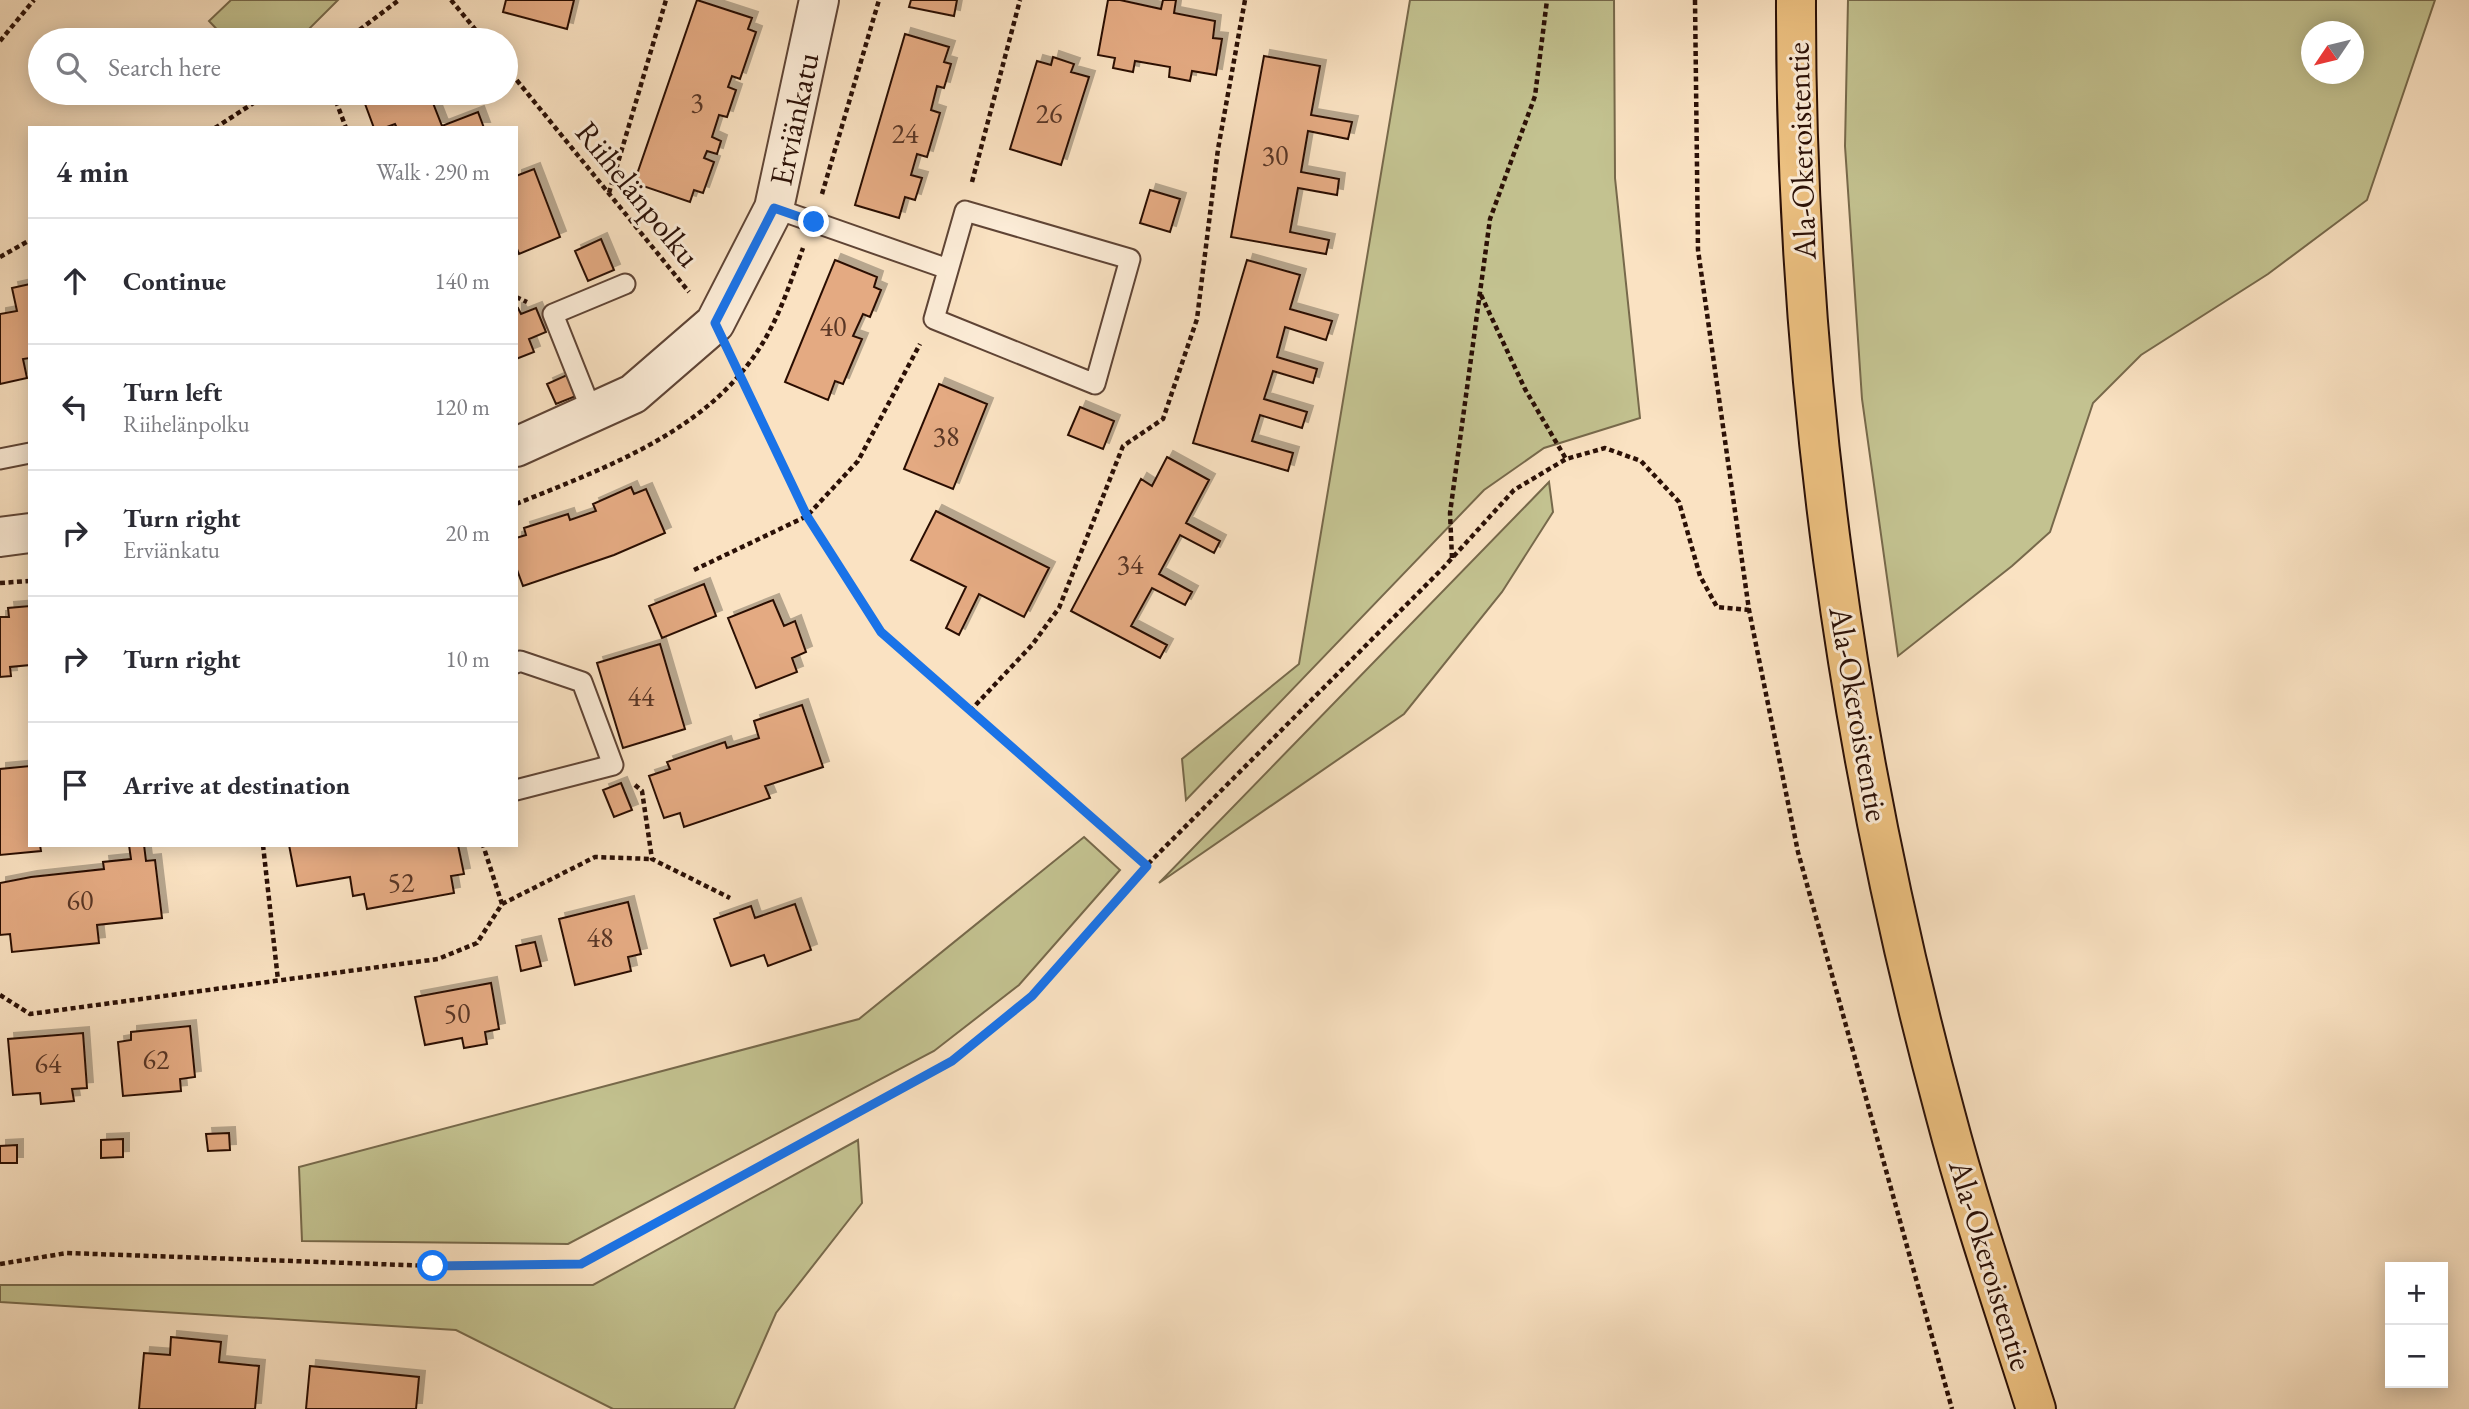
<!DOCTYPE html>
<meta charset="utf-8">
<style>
body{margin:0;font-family:"EB Garamond",serif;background:#f7f7f7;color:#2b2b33}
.controls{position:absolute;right:21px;bottom:21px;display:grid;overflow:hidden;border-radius:0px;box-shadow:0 4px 18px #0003}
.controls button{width:63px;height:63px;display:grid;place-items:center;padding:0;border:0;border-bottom:2px solid #e1e1e2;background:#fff;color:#2b2b33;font:35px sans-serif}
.compass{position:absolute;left:2301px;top:21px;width:63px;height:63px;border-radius:50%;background:#fff;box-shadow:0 4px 18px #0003;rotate:235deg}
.stop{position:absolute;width:21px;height:21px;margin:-16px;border:5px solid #1a73e8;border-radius:50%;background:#fff}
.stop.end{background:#1a73e8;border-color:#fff;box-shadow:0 2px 7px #0008}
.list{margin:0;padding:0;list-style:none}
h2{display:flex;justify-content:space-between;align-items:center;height:91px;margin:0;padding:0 28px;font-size:30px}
h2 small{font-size:23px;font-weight:400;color:#7c7c81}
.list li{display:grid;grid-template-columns:46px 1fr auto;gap:21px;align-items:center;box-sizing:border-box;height:126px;padding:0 28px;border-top:2px solid #e1e1e2}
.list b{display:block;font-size:26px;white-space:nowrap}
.list p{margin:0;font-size:23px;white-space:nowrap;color:#7c7c81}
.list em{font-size:23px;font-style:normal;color:#7c7c81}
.icon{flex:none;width:38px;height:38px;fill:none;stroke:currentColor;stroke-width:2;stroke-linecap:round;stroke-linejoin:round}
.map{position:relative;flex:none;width:2469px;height:1409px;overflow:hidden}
.search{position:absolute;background:#fff;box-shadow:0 4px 18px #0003;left:28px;top:28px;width:490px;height:77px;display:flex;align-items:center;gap:18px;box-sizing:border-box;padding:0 24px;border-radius:38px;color:#7c7c81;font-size:26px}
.panel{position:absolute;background:#fff;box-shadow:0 4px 18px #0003;left:28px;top:126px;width:490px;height:721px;border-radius:0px}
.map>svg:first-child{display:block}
.green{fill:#c3c290;stroke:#77694b;stroke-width:2;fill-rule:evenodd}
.building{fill:#e4aa82;stroke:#2b1006;stroke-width:2;filter:url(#shadow)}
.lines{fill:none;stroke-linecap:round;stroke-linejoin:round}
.lane-casing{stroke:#5f4435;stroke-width:23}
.street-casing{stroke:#5f4435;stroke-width:42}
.primary-casing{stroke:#2b1006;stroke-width:42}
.path{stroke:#2b1006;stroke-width:4.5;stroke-dasharray:5 3.5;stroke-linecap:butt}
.lane{stroke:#fcecd7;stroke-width:19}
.street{stroke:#fcecd7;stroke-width:38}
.primary{stroke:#edc181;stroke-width:38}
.route{stroke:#1a73e8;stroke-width:9}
.labels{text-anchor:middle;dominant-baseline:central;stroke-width:6;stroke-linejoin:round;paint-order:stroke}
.number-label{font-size:28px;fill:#593625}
.street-label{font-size:32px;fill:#2b1006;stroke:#fcecd7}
</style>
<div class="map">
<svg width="2469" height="1409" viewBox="0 0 2469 1409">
<defs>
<filter id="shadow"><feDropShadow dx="6" dy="-6" stdDeviation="0" flood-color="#0004"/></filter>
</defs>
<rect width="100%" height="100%" fill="#fae2c2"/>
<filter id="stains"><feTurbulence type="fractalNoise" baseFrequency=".00286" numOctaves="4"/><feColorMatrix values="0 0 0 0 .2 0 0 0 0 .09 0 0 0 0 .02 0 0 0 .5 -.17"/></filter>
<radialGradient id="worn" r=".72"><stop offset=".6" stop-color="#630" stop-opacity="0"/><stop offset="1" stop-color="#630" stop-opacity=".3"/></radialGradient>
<path class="green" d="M231 0H338L307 31 282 40H227L209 21Z
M1410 0H1614L1615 178 1640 418 1544 448 1484 490 1186 800 1182 759 1299 664Z
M1848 0H2435L2367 200 2268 274 2141 355 2093 403 2050 532 2012 566 1898 656 1862 399 1845 146ZM2312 32H2354V74H2312Z
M1549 482 1553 512 1502 592 1404 714 1159 883Z
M1084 837 1120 870 1019 985 934 1051 568 1244 302 1241 299 1167 859 1019Z
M858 1140 862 1203 776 1313 734 1409H613L456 1330 0 1302V1285H593Z"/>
<path class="building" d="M506 0H574L567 29 503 12Z
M697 0 752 18 748 29 756 32 740 79 732 76 728 87 736 90 727 117 719 115 712 137 721 141 717 154 707 151 704 158 714 162 703 193 694 190 690 202 634 183Z
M911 0H957L954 16 909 7Z
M1108 0H1120L1161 9 1163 0H1176L1174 13 1215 21 1213 38 1222 39 1216 75 1192 71 1190 81 1169 77 1170 67 1135 61 1133 72 1113 68 1115 58 1098 55Z
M905 34 949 47 944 62 951 64 944 88 937 86 931 110 940 113 927 157 917 154 911 175 922 178 915 200 905 197 899 218 855 205Z
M1264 56 1320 66 1311 115 1352 122 1348 139 1308 131 1301 172 1339 179 1337 195 1298 188 1290 232 1329 240 1326 254 1231 237Z
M1053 57 1074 64 1071 72 1089 77 1061 165 1010 149 1037 61 1051 65Z
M361 93H429L442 126 478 112 484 128H397L395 124 384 128H374Z
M534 169 560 237 519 254 516 246V176Z
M1150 190 1180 199 1170 232 1140 223Z
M601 239 614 270 588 281 575 251Z
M835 260 877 277 874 287 881 290 870 317 863 314 853 336 862 339 843 384 835 381 828 400 785 382Z
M1247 260 1300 275 1290 309 1332 321 1326 340 1285 327 1277 357 1317 369 1313 383 1273 371 1264 399 1307 412 1302 428 1260 415 1252 441 1293 453 1288 471 1193 443Z
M30 284V358L23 359 27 378 0 384V314L17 311 12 288Z
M518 308 521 314 536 308 546 332 529 339 534 352 516 359V309Z
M567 375 576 396 556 404 547 384Z
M939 384 987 404 953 489 904 469Z
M1080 407 1114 421 1103 449 1068 435Z
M1167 457 1209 480 1186 523 1220 541 1214 553 1180 535 1159 574 1192 592 1185 605 1152 588 1131 626 1167 645 1160 658 1071 611 1141 479 1152 486Z
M631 487 634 494 646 489 665 533 614 555 523 586 516 567V538L526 535 524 528 568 514 570 520 596 511 593 504Z
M936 511 1049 568 1024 617 979 594 959 635 946 628 966 587 911 560Z
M704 584 716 616 662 638 649 606Z
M773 600 784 626 795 621 806 652 792 658 797 672 756 688 728 618Z
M30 606V665L10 667 11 676 0 677V617H9L8 608Z
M660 644 685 729 623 748 597 663Z
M802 705 823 767 765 786 770 798 684 827 680 813 664 818 649 776 670 769 667 762 725 742 727 748 759 738 754 721Z
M30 766V845H40L41 851 0 855V769Z
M621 783 632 810 614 817 603 790Z
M129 845H144L146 861 155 860 162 918 97 925 99 943 12 952 10 934 0 935V883L31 877 104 869 103 862 131 859Z
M289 845H458L464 874 451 876 454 893 367 909 364 894 353 896 350 877 297 886Z
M628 902 641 954 628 957 631 971 575 985 559 919Z
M795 904 811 950 768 966 764 955 731 966 714 919 751 906 755 918Z
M535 942 541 966 521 971 516 946Z
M491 983 499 1029 485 1032 487 1044 464 1048 462 1038 425 1045 415 997Z
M190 1026 195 1077 180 1079 181 1091 123 1096 118 1042 131 1040V1032Z
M83 1033 87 1088 72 1089 74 1101 41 1104 40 1093 13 1095 8 1039Z
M229 1133 230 1150 208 1151 206 1134Z
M123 1139V1157L101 1158V1140Z
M17 1145V1163H0V1146Z
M171 1337 221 1342 219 1362 259 1366 255 1409H139L144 1353 170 1355Z
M310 1366 419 1377 416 1409H306Z"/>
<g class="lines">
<defs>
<path id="lane" d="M774 208 948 269
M965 211 1130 259 1095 384 934 319Z
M592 412 553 314 625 284
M0 459 30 453
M516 663 520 661 582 682 613 765 516 790"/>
<path id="street" d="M516 447 633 394 715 323 774 208 819 0
M0 537 30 533"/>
<path id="primary" d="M1796 0C1795 375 1847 751 1945 1113 1971 1212 2005 1311 2036 1409"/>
</defs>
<use href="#lane" class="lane-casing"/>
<use href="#street" class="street-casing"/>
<use href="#primary" class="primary-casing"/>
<path class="path" d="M451 0 484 40
M1695 0 1698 250 1749 610 1798 852 1952 1409
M346 40 399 0
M0 41 34 0
M506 67 689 292
M333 93 346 128
M215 128 269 93
M972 182 1020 0
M609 193 666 0
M822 194 879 0
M0 257 30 240
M1481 295 1525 389 1566 459
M516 297 527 302
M732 361 807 516 881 632 1147 865
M516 504C612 465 721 427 771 328 784 303 793 275 803 248
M1452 558 1450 513 1490 219 1535 96 1547 0
M694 570 807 516 858 461 920 344
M0 583 30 581
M970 711 1032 645 1059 608 1123 446 1163 419 1197 319 1218 149 1245 0
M635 785 642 791 652 859 730 898
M263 845 278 980
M502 904 595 857 652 859
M0 995 30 1014 438 959 477 943 502 904 483 845
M0 1264 67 1253 433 1266 581 1263 952 1061 1033 996 1147 865 1444 567 1514 490 1566 459 1605 448 1641 461 1679 502 1700 576 1717 607 1749 610"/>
<use href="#lane" class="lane"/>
<use href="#street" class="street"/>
<use href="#primary" class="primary"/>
</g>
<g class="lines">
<path class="route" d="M433 1266 581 1264 952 1061 1032 996 1147 866 881 632 807 516 715 323 774 208 814 222"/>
</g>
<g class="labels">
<g class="number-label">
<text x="697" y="102">3</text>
<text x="1049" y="113">26</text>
<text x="905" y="133">24</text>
<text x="1275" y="155">30</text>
<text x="833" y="326">40</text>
<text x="946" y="436">38</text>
<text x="1130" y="564">34</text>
<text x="641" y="696">44</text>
<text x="401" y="882">52</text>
<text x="80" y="900">60</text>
<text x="600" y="937">48</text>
<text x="457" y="1013">50</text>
<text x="156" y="1059">62</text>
<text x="48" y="1063">64</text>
</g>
<g class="street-label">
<text transform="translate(794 119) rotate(-78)">Erviänkatu</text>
<text transform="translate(1801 151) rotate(-92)">Ala-Okeroistentie</text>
<text transform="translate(638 194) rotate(51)">Riihelänpolku</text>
<text transform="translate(1859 714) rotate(80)">Ala-Okeroistentie</text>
<text transform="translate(1991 1265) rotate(73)">Ala-Okeroistentie</text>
</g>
</g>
<rect width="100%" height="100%" filter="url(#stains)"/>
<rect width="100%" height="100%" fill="url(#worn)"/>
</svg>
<div class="controls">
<button>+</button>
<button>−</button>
</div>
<svg class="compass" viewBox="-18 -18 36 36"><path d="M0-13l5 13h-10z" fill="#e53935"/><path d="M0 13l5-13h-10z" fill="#7c7c81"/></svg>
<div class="stop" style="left:433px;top:1266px"></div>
<div class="stop end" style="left:814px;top:222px"></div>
<div class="search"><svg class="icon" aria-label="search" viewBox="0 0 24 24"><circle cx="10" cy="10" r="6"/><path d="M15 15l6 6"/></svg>Search here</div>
<section class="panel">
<h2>4 min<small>Walk · 290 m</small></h2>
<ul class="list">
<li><svg class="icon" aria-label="ahead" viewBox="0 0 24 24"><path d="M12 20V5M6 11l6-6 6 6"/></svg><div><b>Continue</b></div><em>140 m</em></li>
<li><svg class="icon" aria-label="left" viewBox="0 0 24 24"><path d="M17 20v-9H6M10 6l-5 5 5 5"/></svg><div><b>Turn left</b><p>Riihelänpolku</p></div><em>120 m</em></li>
<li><svg class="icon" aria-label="right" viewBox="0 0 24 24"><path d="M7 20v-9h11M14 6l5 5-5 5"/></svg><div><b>Turn right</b><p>Erviänkatu</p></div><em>20 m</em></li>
<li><svg class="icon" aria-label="right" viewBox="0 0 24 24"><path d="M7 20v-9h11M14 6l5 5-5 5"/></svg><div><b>Turn right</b></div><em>10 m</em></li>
<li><svg class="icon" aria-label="arrive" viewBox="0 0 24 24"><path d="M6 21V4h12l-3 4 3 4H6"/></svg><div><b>Arrive at destination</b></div></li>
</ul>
</section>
</div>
